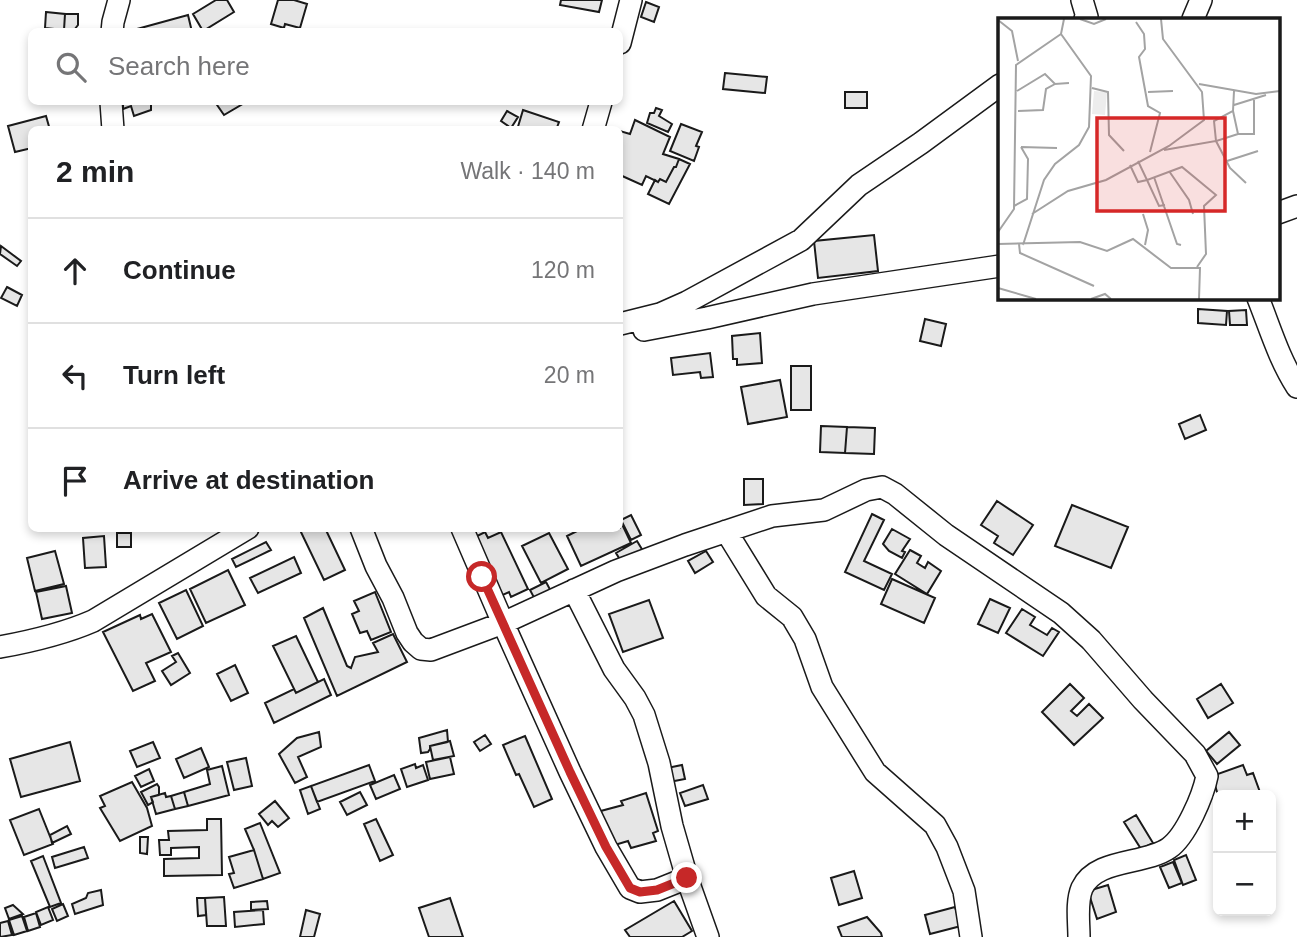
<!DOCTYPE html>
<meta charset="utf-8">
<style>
body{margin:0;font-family:Arial,sans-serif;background:#f6f6f6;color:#202124}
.controls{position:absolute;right:21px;bottom:21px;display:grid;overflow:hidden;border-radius:10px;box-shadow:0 4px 10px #0003}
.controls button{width:63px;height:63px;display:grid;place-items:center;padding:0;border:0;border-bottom:2px solid #e0e0e0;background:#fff;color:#202124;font:35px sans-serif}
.stop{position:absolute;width:21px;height:21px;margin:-16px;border:5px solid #c62828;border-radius:50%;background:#fff}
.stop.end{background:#c62828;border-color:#fff;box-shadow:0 2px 7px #0008}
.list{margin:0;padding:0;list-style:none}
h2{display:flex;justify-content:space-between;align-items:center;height:91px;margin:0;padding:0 28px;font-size:30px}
h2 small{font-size:23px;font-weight:400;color:#757577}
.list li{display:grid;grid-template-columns:46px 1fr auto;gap:21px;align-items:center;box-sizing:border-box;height:105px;padding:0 28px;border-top:2px solid #e0e0e0}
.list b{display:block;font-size:26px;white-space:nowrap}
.list em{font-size:23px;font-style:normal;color:#757577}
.icon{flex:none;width:38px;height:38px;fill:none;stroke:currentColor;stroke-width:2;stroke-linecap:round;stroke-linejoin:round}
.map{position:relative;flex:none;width:1297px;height:937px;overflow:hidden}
.search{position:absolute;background:#fff;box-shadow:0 4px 10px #0003;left:28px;top:28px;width:595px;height:77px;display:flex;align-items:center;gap:18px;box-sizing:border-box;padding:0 24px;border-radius:10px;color:#757577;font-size:26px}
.panel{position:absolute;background:#fff;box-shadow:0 4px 10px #0003;left:28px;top:126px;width:595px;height:406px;border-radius:10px}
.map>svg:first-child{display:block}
.building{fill:#e6e6e6;stroke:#1a1a1a;stroke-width:2}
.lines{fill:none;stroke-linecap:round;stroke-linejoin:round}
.minor-casing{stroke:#1a1a1a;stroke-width:24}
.minor{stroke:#fff;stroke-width:21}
.route{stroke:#c62828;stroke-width:9}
.inset-road{fill:none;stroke:#a3a3a3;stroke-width:2}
.view{fill:#d62828;fill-opacity:0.15;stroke:#d62828;stroke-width:3.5}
.inset-edge{fill:none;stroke:#1a1a1a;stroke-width:3.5}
</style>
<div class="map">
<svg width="1297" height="937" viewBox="0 0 1297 937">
<rect width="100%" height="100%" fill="#fff"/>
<path class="building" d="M216 0H227L234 12 203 31 193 14Z
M278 0H294L307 4 300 28 285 24 284 28 271 24Z
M561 0H602L599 12 560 5Z
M646 2 659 7 654 22 641 17Z
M46 12 65 14 64 30 45 28Z
M65 14H78V25L74 30H64Z
M188 15 192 32H126Z
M725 73 767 77 765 93 723 89Z
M845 92H867V108H845Z
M123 102H151V110L134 116 131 106 123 109Z
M215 102H246L224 115Z
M656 108 662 110 659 116 672 124 668 132 647 123 650 113H654Z
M523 110 559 122 556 130H517Z
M507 111 518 117 511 128 501 121Z
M46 116 50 130H32V148L15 152 8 126Z
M635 120 670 137 663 154 679 159 676 167H674L666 182 660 179 658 182 646 176 642 185 620 175V131L630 134Z
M681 124 702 132 696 146 699 147 694 161 670 151Z
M679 159 690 164 669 204 648 194 655 180 658 182 660 179 666 182 674 167H676Z
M874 235 878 271 818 278 814 241Z
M1 246 21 261 17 266 0 254Z
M7 287 22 295 17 306 1 298Z
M1198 309 1227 311 1226 325 1198 323Z
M1246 310 1247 325H1230L1229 311Z
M925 319 946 324 941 346 920 341Z
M760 333 762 363 737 365V359H733L732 336Z
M710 353 713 377 701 378 700 372 673 375 671 358Z
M791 366H811V410H791Z
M780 380 787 417 748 424 741 387Z
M1200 415 1206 430 1185 439 1179 424Z
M821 426 847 427 845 453 820 452Z
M847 427 875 428 874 454 845 453Z
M744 479H763V504L744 505Z
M997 501 1033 525 1013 555 994 543 998 536 981 525Z
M1072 505 1128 527 1111 568 1055 546Z
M872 514 884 520 864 561 892 574 884 590 845 572Z
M631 515 641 535 631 540 621 520Z
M620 520 631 543 581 566 567 536 583 528H620Z
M299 528H325L345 570 324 580Z
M892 529 910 539 902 551 905 552 902 558 889 551 883 544Z
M485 532 488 538 501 532 528 589 511 597 509 592 496 598 471 539Z
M117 533H131V547H117Z
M549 533 568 569 541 583 522 546Z
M104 536 106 567 85 568 83 538Z
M637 541 643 551 622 563 616 553Z
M266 542 271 550 236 567 232 559Z
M910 550 921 556 917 563 925 568 928 562 941 571 927 594 895 574Z
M55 551 64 584 35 591 27 558Z
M706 551 713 562 695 573 688 561Z
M294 557 301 573 258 593 250 578Z
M228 570 245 605 206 623 190 589Z
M892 579 935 598 924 623 881 604Z
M546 582 554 597 538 605 530 590Z
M66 586 72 613 42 619 36 592Z
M186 590 203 626 177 639 159 603Z
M375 592 391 632 371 640 367 631 360 633 352 614 359 611 354 601Z
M990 599 1010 608 998 633 978 624Z
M649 600 663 638 623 652 609 614Z
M323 608 347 666 351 668 355 657 378 652 373 643 393 634 407 662 337 696 304 618Z
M1022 609 1035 617 1030 625 1047 635 1052 628 1059 632 1043 656 1006 633Z
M152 614 171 652 146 663 155 681 133 691 103 632 140 615 141 619Z
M296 636 318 682 296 693 273 646Z
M178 653 190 673 171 685 162 671 176 662 172 656Z
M235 665 248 693 231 701 217 674Z
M324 679 331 695 274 723 265 703 294 689 296 693Z
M1070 684 1084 698 1071 711 1077 716 1089 704 1103 718 1074 745 1042 712Z
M1221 684 1233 703 1208 718 1197 699Z
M447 730 448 742 430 746V749L428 752 421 753 419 738Z
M319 732 321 747 298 757 307 777 295 783 279 754 297 738Z
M1229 732 1240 745 1217 764 1206 751Z
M485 735 491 744 480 751 474 742Z
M525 736 552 799 534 807 519 774 516 775 503 745Z
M450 741 454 756 433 760 430 746Z
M70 742 80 781 21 797 10 759Z
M153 742 160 758 137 767 130 751Z
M201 748 209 767 184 778 176 759Z
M450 757 454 774 430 779 426 762Z
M246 758 252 786 234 790 227 762Z
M415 764 416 768 423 765 428 780 407 787 401 769Z
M369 765 375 781 317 802 311 786Z
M682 765 685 779 669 782 667 768Z
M1243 765 1247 775 1253 773 1261 795H1218L1212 776Z
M222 766 229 795 188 806 184 792 210 784 207 770Z
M149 769 154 781 141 787 135 776Z
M394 775 400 789 376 799 370 785Z
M132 782 147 808 152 826 120 841 100 808 105 806 100 796Z
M157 784 159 787V795L151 797 153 802 148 805 141 792Z
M703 785 708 799 685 806 680 793Z
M311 786 320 809 308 814 300 790Z
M184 792 188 806 175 809 171 796Z
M360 792 367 805 347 815 340 802Z
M165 793 166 797 171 796 175 809 156 814 151 797Z
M646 793 658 831 653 833 656 841 631 848 628 841 608 847 597 812 623 805 621 801Z
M275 801 289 818 278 827 272 821 268 825 259 814Z
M39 809 53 844 24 855 10 820Z
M1136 815 1153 843 1141 849 1124 822Z
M207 819H221L222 875 164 876V859L199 858V847L171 848V855H160L159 840H169L168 831 207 830Z
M376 819 393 855 380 861 364 824Z
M260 823 280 873 263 879 254 850 245 829Z
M67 826 71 834 52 843 50 835Z
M140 837H148L147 854 140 853Z
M84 847 88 858 55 868 52 857Z
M254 850 263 879 234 888 229 874 234 873 229 857Z
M1186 855 1196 880 1183 885 1174 860Z
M43 856 61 903 50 907 31 861Z
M1173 862 1182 883 1169 888 1160 867Z
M854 871 862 898 839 905 831 878Z
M1108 885 1116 912 1097 919 1088 891Z
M101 890 103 905 75 914 72 904 86 898 88 893Z
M224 897 226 926H207L205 898Z
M197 898H205L206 915 198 916Z
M450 898 463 937H429L419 908Z
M267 901 268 909 251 910V902Z
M674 901 692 931 682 937H630L625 930Z
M63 904 68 916 57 921 52 909Z
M13 905 23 914 9 919 5 908Z
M48 907 53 920 41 925 36 912Z
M955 907 961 926 930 934 925 915Z
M263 910 264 924 235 927 234 912Z
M306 910 320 914 314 937H300Z
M36 913 40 927 28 931 24 917Z
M22 916 27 931 14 935 9 920Z
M867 917 881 933 882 937H842L838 927Z
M8 921 12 935 0 937V923Z"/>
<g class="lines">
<defs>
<path id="minor" d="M1082 0 1087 17 1085 19
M1193 19 1201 0
M112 32 113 22 119 0
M620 43 631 0
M111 102 113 130
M593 130 601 102
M1278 213 1297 206
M1258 298C1270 328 1279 359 1297 387
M620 324 660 314 687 302 801 240 859 185 921 143 1000 85
M644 330 707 318 813 294 1000 266
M361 528 376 566 393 598 407 633 413 642 421 649 431 650 503 623 462 528
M726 531 766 596 792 617 805 639 822 687 875 772 935 825 947 847 964 891 971 937
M574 590 614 669 635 698 644 715 659 763 672 826 687 878 708 937
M0 647C33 641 63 634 93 621L248 528
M687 878 657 890 640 892 630 888 606 847 570 772 503 623 616 571 685 545 772 516 824 510 866 490 882 487 895 494 946 535 1061 613 1091 640 1143 700 1195 754 1207 776C1203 796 1186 836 1169 848 1145 865 1096 858 1082 888 1076 902 1079 922 1079 937"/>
</defs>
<use href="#minor" class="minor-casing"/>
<use href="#minor" class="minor"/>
</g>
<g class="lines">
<path class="route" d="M482 577 570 772 606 847 630 888 640 892 657 890 687 878"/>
</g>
<g transform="translate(998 18)">
<rect width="282" height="282" fill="#fff"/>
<path d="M96 73 109 74 107 97 94 96Z" fill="#ededed"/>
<path class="inset-road" d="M82 1 96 6 108 1M0 2 14 13 20 43M138 4 146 16 147 31 141 39 150 88 162 95 152 134M201 66 258 76 282 73M94 70 110 74 111 117 126 133M19 73 47 56 57 66 71 65M150 74 175 73M236 87 268 77M20 93 45 92 48 71 57 66M235 93 240 116H256V82M240 116 218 123 232 150 248 165M23 129 59 130M166 132 218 123 216 103 235 93 236 73M229 143 260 133M132 147 140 164 149 162 140 143M171 153 191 182 195 196M156 159 179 226 183 227M167 187 161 188 149 162 184 149 218 177 206 188 208 236 199 249M16 188 29 181 30 141 23 129M34 196 70 173 108 162 171 128 206 102 204 74 165 21 163 1M145 196 150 212 147 227M0 214 16 191 18 47 63 16 66 1M0 226 82 224 109 233 135 221 173 250H202L201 281M21 226 22 235 96 268M25 227 46 162 57 146 81 127 91 109 93 58 63 16M0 270 38 281M93 281 107 276 113 281"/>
<path class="view" d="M99 100H227V193H99Z"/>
<rect width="282" height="282" class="inset-edge"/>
</g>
</svg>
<div class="controls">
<button>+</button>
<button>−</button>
</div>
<div class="stop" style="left:482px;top:577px"></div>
<div class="stop end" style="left:687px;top:878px"></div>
<div class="search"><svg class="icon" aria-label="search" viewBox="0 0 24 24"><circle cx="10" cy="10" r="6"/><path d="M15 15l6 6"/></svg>Search here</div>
<section class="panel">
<h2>2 min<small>Walk · 140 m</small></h2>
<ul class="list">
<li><svg class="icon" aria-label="ahead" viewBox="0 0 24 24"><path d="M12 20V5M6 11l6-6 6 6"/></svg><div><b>Continue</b></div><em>120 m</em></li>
<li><svg class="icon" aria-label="left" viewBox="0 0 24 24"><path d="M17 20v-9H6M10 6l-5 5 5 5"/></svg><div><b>Turn left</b></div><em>20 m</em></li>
<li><svg class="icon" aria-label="arrive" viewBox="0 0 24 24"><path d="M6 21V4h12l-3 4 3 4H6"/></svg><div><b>Arrive at destination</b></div></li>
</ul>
</section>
</div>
